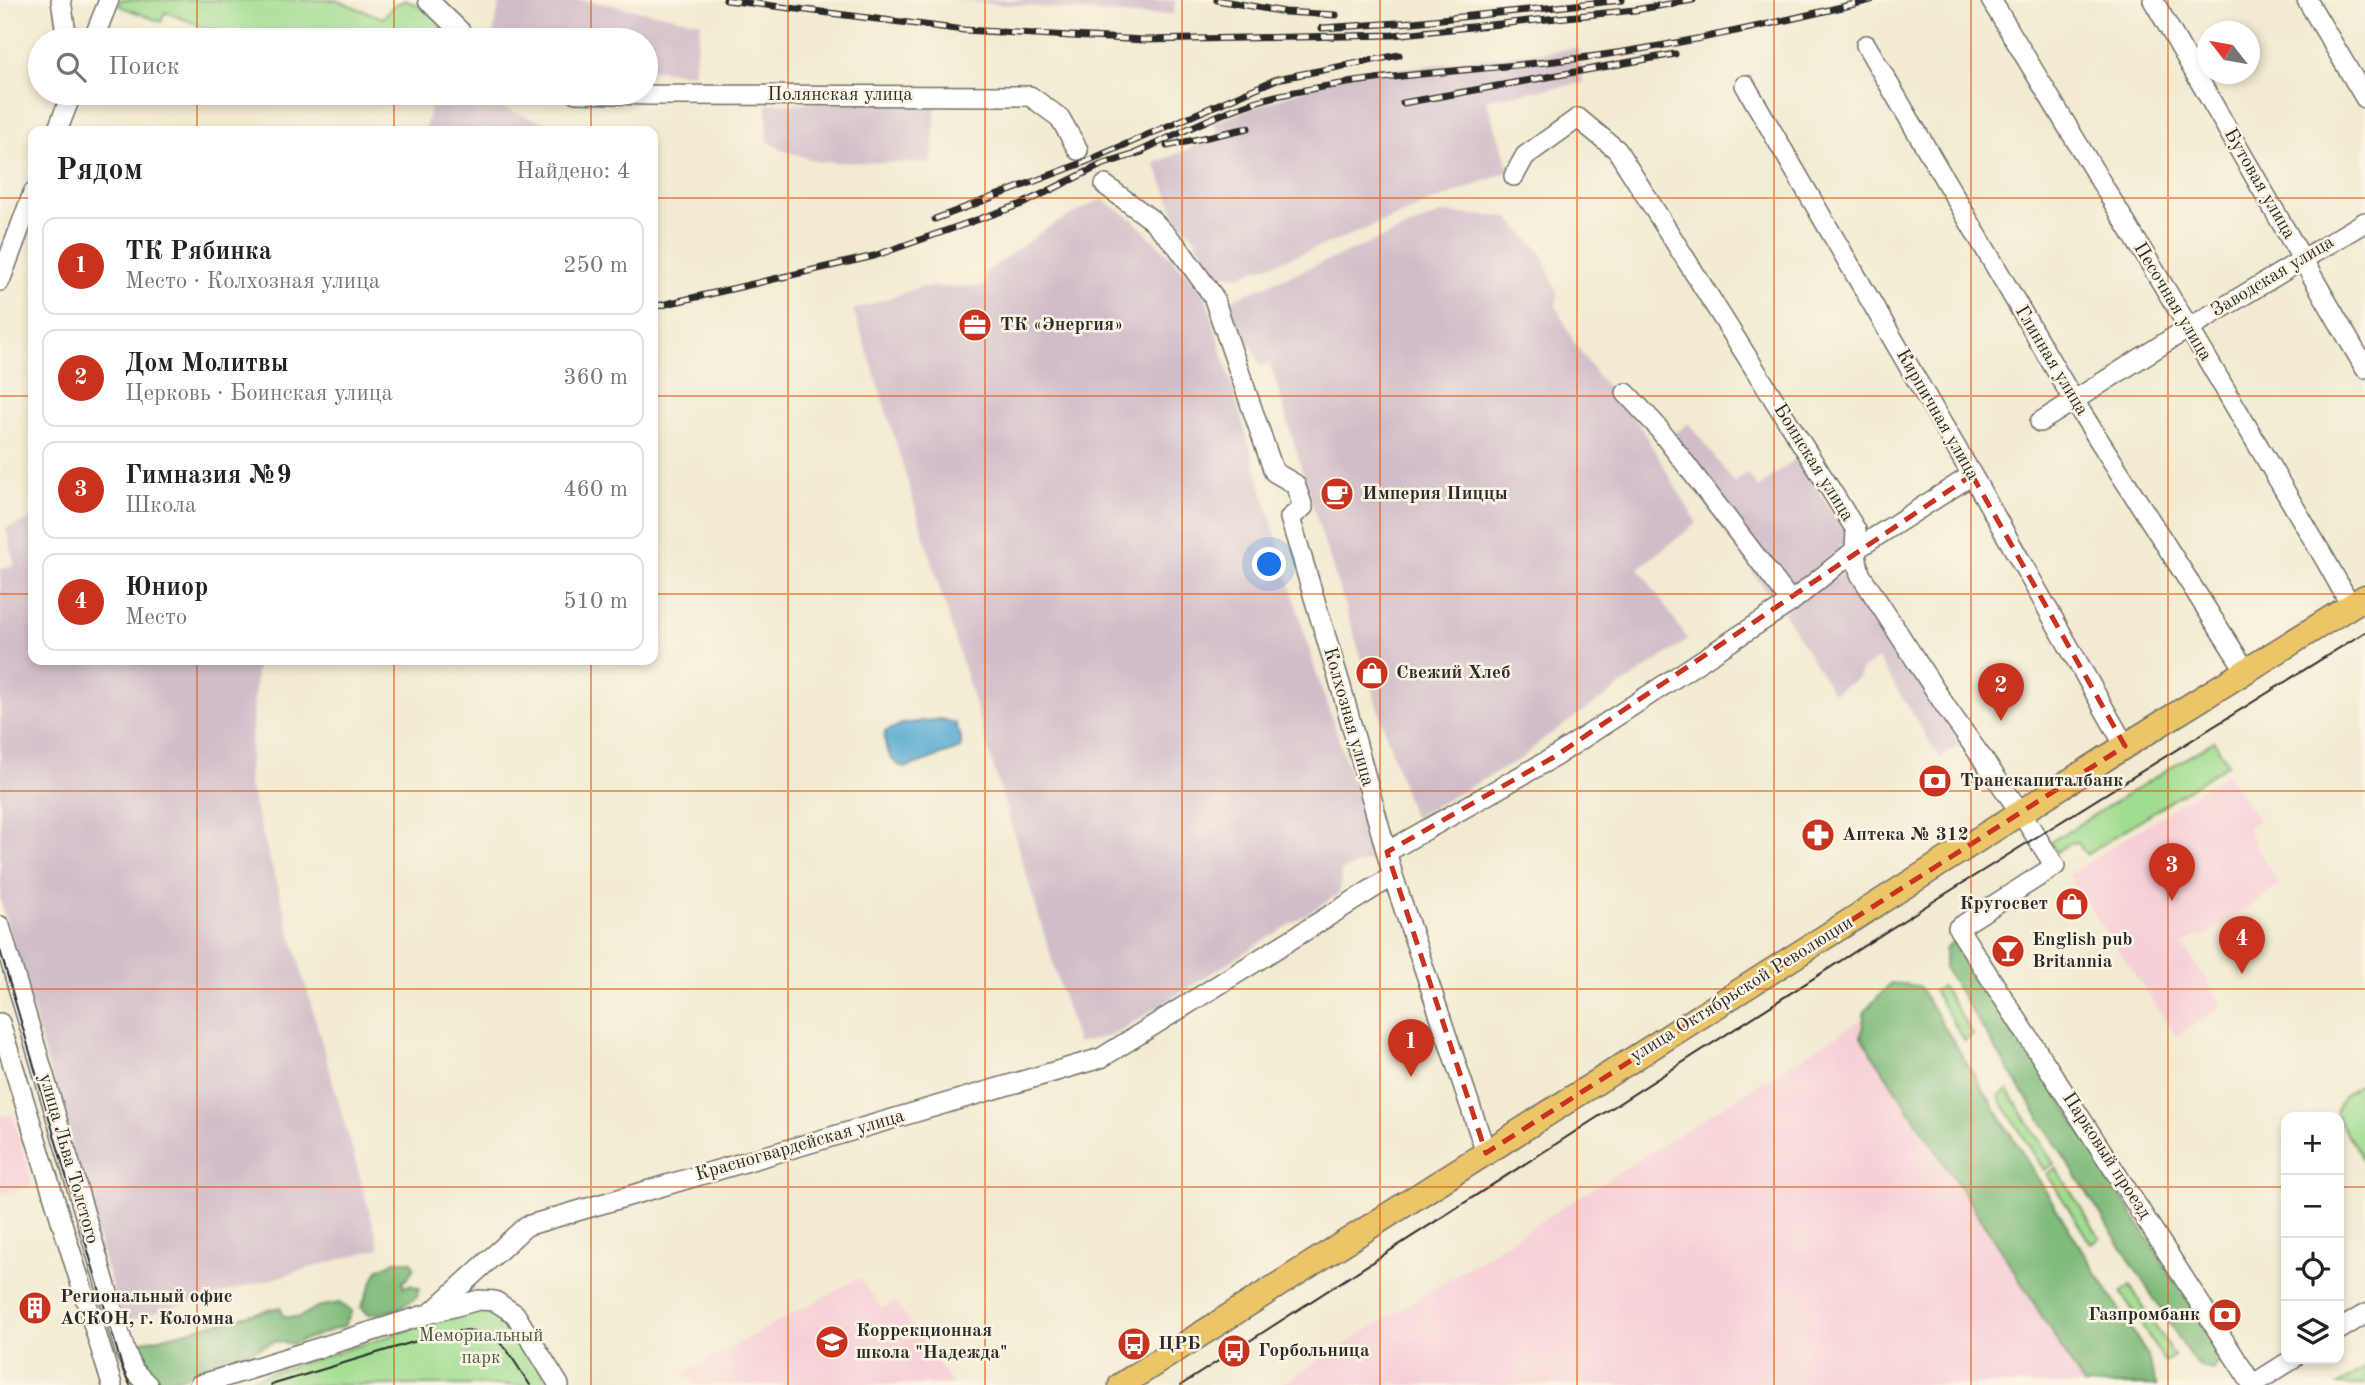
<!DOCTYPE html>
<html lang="ru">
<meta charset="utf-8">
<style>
body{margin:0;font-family:"Old Standard TT",serif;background:#f2f2f2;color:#222}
.controls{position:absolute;right:21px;bottom:21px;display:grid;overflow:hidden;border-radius:14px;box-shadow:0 4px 10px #0003}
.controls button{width:63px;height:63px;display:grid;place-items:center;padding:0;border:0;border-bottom:2px solid #e0e0e0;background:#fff;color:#222;font:35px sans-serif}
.compass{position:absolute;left:2197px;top:21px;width:63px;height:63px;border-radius:50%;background:#fff;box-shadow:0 4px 10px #0003;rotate:301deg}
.you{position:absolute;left:1270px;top:565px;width:24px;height:24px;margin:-18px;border:5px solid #fff;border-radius:50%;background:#1a73e8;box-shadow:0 0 0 10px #1a73e833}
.badge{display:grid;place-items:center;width:46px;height:46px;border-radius:50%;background:#c8321e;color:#fff;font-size:23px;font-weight:700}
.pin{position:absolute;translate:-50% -58px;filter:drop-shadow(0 2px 4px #0008)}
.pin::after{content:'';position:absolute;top:37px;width:24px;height:21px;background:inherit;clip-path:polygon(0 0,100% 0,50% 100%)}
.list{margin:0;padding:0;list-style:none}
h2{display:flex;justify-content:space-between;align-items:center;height:91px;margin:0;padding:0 28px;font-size:30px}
h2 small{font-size:23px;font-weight:400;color:#767676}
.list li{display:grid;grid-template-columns:46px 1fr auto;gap:21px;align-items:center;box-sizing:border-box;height:98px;margin:0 14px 14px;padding:0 14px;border:2px solid #e0e0e0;border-radius:14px}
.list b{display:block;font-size:26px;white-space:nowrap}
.list p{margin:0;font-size:23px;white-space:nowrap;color:#767676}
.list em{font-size:23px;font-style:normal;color:#767676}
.icon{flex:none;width:38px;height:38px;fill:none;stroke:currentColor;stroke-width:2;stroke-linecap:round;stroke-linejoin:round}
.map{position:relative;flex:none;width:2365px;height:1385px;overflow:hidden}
.search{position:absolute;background:#fff;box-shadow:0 4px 10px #0003;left:28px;top:28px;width:630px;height:77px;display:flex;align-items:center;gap:18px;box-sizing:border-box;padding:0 24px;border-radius:38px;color:#767676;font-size:26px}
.panel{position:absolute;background:#fff;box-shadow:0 4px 10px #0003;left:28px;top:126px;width:630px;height:539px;border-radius:14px}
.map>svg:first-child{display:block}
.built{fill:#f6cfd7}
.industrial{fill:#d1bdc9}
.green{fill:#a1dd91;stroke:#66845e;stroke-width:2}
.forest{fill:#80bc7b;stroke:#567453;stroke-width:2}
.water{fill:#55a9d1;stroke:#406a7e;stroke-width:2}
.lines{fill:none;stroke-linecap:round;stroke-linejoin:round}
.minor-casing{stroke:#716e65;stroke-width:22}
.major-casing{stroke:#716e65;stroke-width:27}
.minor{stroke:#fff;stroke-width:19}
.major{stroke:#edc569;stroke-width:24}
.tram{stroke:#2b2b2b;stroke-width:2}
.rail-casing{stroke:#2b2b2b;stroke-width:7}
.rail{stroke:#fcf5e5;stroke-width:4.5;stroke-dasharray:13;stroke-linecap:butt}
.marked{fill:none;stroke:#c8321e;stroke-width:5;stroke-dasharray:14 9;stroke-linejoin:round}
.grid{fill:none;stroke:#df570e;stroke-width:2;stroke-opacity:0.55}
.labels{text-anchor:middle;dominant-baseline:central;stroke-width:5;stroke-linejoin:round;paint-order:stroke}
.street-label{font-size:19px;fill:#2b2b2b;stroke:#fcf5e5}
.poi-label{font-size:19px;font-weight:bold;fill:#2b2b2b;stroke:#fcf5e5;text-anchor:start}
.park-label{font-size:19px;fill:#485844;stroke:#fcf5e5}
</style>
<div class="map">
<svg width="2365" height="1385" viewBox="0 0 2365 1385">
<rect width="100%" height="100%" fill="#fcf5e5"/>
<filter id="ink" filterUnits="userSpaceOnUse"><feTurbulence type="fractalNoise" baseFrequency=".0143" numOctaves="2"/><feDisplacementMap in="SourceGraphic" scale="14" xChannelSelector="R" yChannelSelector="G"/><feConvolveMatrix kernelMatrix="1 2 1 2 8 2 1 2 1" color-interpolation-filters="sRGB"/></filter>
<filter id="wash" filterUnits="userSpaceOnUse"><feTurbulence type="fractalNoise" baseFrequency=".00686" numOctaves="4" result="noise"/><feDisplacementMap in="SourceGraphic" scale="28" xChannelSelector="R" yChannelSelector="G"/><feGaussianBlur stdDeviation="1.57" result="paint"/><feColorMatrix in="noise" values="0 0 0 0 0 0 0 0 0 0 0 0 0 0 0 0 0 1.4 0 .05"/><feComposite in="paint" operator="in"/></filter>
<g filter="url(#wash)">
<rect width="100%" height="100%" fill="#f2ebd1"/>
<path class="built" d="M2227 773 2258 821 2247 828 2279 886 2201 939 2198 936 2183 945 2223 1006 2176 1036 2068 875Z
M1872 1013 2108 1385H1280Z
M12 1114 33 1185 0 1195V1117Z
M859 1278 882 1308 894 1301 953 1385H694L690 1378 680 1375Z"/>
<path class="industrial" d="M500 0H583L701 22 693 74 646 69V40H492Z
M950 0H1175L1174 14 1134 15Z
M1578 48 1583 83 1486 99 1510 171 1320 247 1238 276 1211 273 1194 236 1178 221 1155 163 1219 136 1214 122 1345 75Z
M434 96 490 104 569 131H424Z
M936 101 932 163 820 162 782 150 768 141 767 104Z
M1102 199 1133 220 1189 275 1205 294 1315 669 1378 857 1341 871 1340 893 1111 1036 1077 1043 875 374 853 310 921 287H984L985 273 1045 229Z
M1443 213 1508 217 1542 254 1558 295 1556 306 1575 344 1597 375 1638 423 1697 523 1639 568 1688 640 1543 739 1521 759 1413 818 1318 523 1273 373 1269 362 1260 366 1255 352 1226 302Z
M1689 423 1734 483 1747 473 1758 488 1796 458 1850 538 1830 556 1772 599 1662 443Z
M33 519V660H257L248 782 380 1248 122 1322 0 899V570L15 565 6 528Z
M1844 573H1854L1960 745 1940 758 1878 659 1862 669 1858 678 1833 693 1783 612 1828 580Z"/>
<path class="green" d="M121 0H336L383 18 394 5 406 0 441 16 450 28 446 40H239L165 12 161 22 119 6Z
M363 93H399L379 103 360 99Z
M2214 741 2228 764 2086 855 2078 843H2070L2056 852 2050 842Z
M1942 986 1973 1035 1965 1041 1934 991Z
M2365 1081V1162L2339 1121V1117H2336C2338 1095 2348 1092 2365 1081Z
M2008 1090 2054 1164 2044 1170 1998 1096Z
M2056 1168 2100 1238 2091 1244 2047 1174Z
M2130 1286 2174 1356 2165 1362 2121 1292Z
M480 1308 493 1309 503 1313 550 1385H232Z
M2365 1368V1385H2338Z"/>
<path class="forest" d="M1954 941 1962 942 2223 1358 2213 1370 2201 1367 2191 1357 1945 969V950Z
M1891 983 1919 986 2147 1355 2156 1385H2084L2000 1248 1861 1037 1865 1011Z
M395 1261H411L414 1267 408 1278 403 1281V1287L410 1285 419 1288 417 1297 396 1310 369 1315 361 1307 378 1270Z
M339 1303 352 1311 344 1326 292 1344 276 1341 180 1378C150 1384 135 1372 134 1342L156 1339 280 1307 284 1317H300L317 1307Z"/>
<path class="water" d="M941 719 955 723 961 738V748L905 768C890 763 883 747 885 732L902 724Z"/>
</g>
<g filter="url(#ink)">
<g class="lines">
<defs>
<path id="minor" d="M61 0 67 40
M428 0 460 31 464 40
M1991 0 2189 328 2326 561 2351 606
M2153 0 2365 368
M2307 0 2365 98
M93 40 109 0
M1866 45 2074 401 2246 671
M1745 85 1972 475 2125 746
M576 93 651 95 1030 96 1060 118 1078 150
M57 131 72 93
M1514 176 1525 156 1578 118 1617 150 1856 530 1855 550 1860 574 1946 707 2021 813 2055 866 1958 928 2252 1384
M1105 185 1152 220 1177 246 1213 296 1274 472 1295 484 1303 507 1290 518 1341 687 1393 876 1486 1153
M0 281 33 193
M1626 393 1655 424 1791 602
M2040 422 2174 337 2365 222
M1387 852 1554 757 1791 602 1855 550 1972 475
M0 926 125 1351 134 1371 148 1385
M0 1023 112 1385
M431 1313 526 1226 1101 1058 1393 876
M2339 1330 2365 1314
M199 1385 431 1313 479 1300 495 1301 515 1314 559 1385
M2252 1385 2293 1359"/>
<path id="major" d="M1121 1385 2125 746 2365 597"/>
</defs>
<use href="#minor" class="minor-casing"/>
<use href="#major" class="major-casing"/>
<use href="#minor" class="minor"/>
<use href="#major" class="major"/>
<path class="tram" d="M0 950 122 1367 130 1385
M271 1385 410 1343 441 1334 468 1330 485 1334 498 1341 507 1350 530 1385
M1181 1385 1926 906 2365 632"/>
<defs>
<path id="rail" d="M726 0 964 30 1144 40 1393 35 1635 10 1693 0
M1217 0 1285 12 1336 15
M1322 28 1413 22 1622 0
M1403 103 1675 54
M1167 146 1248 128
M1134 154C1178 134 1229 107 1276 96 1381 72 1490 71 1596 56 1689 43 1780 22 1871 0
M935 219 1085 162 1277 79 1399 55
M653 307 874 256 1022 204 1101 165 1142 152"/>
</defs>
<use href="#rail" class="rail-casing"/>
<use href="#rail" class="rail"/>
</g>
</g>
<path class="marked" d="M1972 475 2125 746 1486 1153 1387 852 1554 757Z"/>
<path class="grid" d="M197 0V40M394 0V40M591 0V40M788 0V1385M985 0V1385M1182 0V1385M1380 0V1385M1577 0V1385M1774 0V1385M1971 0V1385M2168 0V1385M197 93V131M394 93V131M591 93V131M0 198H33M653 198H2365M0 396H33M653 396H2365M0 594H33M653 594H2365M197 660V1385M394 660V1385M591 660V1385M0 791H2365M0 989H2365M0 1187H2286M2339 1187H2365"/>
<defs>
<symbol id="office-disc" viewBox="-11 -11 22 22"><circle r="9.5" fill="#c8321e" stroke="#fcf5e5"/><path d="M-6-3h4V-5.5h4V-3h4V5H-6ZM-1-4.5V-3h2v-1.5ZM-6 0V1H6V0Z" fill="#fff"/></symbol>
<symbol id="cafe-disc" viewBox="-11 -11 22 22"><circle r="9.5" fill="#c8321e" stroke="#fcf5e5"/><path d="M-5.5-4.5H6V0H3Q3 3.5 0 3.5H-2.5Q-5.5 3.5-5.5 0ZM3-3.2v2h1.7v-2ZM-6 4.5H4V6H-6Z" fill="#fff"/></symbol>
<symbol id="shop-disc" viewBox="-11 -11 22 22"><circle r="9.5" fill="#c8321e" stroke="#fcf5e5"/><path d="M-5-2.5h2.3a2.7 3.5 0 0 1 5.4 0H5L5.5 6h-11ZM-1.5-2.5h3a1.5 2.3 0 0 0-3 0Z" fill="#fff"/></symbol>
<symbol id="bank-disc" viewBox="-11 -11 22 22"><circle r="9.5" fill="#c8321e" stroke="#fcf5e5"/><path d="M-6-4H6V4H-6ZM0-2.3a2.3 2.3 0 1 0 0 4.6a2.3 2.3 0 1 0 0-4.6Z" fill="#fff"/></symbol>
<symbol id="pharmacy-disc" viewBox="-11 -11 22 22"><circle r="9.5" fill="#c8321e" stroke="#fcf5e5"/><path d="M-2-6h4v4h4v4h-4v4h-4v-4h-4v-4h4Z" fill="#fff"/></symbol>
<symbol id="bar-disc" viewBox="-11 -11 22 22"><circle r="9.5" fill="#c8321e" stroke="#fcf5e5"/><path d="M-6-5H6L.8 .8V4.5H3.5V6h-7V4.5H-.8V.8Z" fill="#fff"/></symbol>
<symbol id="building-disc" viewBox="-11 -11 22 22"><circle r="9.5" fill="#c8321e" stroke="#fcf5e5"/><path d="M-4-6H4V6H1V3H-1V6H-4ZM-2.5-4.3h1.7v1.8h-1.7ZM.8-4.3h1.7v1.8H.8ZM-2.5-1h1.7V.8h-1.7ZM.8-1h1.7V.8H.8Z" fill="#fff"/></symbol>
<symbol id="school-disc" viewBox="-11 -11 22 22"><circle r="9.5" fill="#c8321e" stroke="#fcf5e5"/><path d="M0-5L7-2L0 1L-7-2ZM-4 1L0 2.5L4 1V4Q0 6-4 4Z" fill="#fff"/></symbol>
<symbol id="bus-disc" viewBox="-11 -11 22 22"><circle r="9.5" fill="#c8321e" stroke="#fcf5e5"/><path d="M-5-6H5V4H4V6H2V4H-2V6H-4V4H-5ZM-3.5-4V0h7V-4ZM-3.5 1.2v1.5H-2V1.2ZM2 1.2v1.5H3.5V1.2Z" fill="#fff"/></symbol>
</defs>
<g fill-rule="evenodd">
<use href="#office-disc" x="956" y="306" width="38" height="38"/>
<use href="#cafe-disc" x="1318" y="475" width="38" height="38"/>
<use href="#shop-disc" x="1353" y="654" width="38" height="38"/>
<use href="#bank-disc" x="1916" y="762" width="38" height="38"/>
<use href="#pharmacy-disc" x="1799" y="816" width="38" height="38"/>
<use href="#shop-disc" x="2053" y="885" width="38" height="38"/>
<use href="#bar-disc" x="1989" y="932" width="38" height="38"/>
<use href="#building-disc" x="16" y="1289" width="38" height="38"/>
<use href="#bank-disc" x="2206" y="1296" width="38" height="38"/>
<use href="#school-disc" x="813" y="1323" width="38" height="38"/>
<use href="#bus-disc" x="1115" y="1325" width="38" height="38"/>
<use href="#bus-disc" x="1215" y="1332" width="38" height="38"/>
</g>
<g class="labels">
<g class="street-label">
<text x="840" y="95">Полянская улица</text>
<text transform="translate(2259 184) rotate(60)">Бутовая улица</text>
<text transform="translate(2273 277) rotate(-31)">Заводская улица</text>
<text transform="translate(2172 302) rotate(59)">Песочная улица</text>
<text transform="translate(2051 361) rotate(59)">Глинная улица</text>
<text transform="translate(1937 415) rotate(60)">Кирпичная улица</text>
<text transform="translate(1813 463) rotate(58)">Боинская улица</text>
<text transform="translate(1348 717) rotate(74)">Колхозная улица</text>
<text transform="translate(1742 990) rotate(-32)">улица Октябрьской Революции</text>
<text transform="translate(800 1146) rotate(-16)">Красногвардейская улица</text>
<text transform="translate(2106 1156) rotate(57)">Парковый проезд</text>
<text transform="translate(68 1159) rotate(74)">улица Льва Толстого</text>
</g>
<g class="poi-label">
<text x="1000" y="325">ТК «Энергия»</text>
<text x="1362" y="494">Империя Пиццы</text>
<text x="1396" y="673">Свежий Хлеб</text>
<text x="1960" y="781">Транскапиталбанк</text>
<text x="1842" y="835">Аптека № 312</text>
<text x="2048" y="904" text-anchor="end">Кругосвет</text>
<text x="2032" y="940">English pub<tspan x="2032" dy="22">Britannia</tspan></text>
<text x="60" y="1297">Региональный офис<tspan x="60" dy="22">АСКОН, г. Коломна</tspan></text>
<text x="2200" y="1315" text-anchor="end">Газпромбанк</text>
<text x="856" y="1331">Коррекционная<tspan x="856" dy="22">школа "Надежда"</tspan></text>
<text x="1158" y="1344">ЦРБ</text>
<text x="1258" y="1351">Горбольница</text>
</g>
<g class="park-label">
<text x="481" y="1336">Мемориальный<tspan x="481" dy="22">парк</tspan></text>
</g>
</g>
</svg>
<div class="controls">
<button>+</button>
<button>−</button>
<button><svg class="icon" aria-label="locate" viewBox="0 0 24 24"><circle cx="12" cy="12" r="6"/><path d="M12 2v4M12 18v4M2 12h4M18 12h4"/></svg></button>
<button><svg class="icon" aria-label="layers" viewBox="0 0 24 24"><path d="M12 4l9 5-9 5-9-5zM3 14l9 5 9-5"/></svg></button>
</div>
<svg class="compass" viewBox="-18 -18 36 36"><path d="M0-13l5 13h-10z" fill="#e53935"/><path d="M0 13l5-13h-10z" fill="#767676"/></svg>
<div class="you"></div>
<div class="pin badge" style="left:1411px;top:1077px">1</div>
<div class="pin badge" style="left:2001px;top:721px">2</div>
<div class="pin badge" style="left:2172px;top:901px">3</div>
<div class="pin badge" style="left:2242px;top:974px">4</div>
<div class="search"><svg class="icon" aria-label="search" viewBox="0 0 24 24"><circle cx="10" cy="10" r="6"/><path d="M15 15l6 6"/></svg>Поиск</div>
<section class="panel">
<h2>Рядом<small>Найдено: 4</small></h2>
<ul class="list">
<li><span class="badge">1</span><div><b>ТК Рябинка</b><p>Место · Колхозная улица</p></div><em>250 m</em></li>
<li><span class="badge">2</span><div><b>Дом Молитвы</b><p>Церковь · Боинская улица</p></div><em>360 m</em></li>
<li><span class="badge">3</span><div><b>Гимназия №9</b><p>Школа</p></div><em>460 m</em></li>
<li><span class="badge">4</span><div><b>Юниор</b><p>Место</p></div><em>510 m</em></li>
</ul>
</section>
</div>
